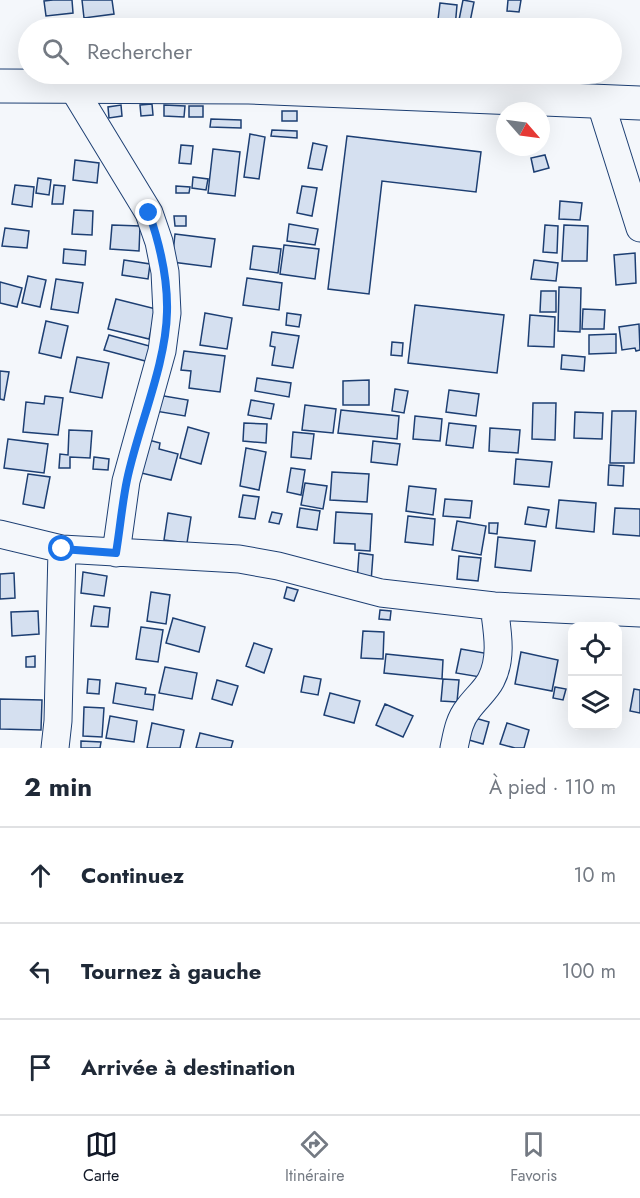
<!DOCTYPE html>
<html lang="fr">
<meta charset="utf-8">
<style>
body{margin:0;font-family:Jost,sans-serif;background:#f2f2f3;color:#1f2937}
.controls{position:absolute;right:18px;bottom:18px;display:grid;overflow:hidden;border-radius:12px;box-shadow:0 6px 24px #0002}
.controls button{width:54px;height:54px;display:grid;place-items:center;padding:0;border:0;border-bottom:2px solid #e0e1e3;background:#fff;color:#1f2937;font:30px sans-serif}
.compass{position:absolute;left:496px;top:102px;width:54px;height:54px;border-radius:50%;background:#fff;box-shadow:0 6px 24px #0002;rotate:118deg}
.stop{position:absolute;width:18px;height:18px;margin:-14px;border:4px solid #1a73e8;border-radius:50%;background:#fff}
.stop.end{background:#1a73e8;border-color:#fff;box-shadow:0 2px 6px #0008}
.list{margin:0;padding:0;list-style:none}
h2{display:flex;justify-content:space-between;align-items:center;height:78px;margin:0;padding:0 24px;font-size:26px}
h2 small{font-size:20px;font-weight:400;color:#747a83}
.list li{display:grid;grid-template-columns:39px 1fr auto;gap:18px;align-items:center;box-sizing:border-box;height:96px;padding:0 24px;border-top:2px solid #e0e1e3}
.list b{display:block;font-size:22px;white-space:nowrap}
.list em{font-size:20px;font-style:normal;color:#747a83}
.icon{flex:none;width:33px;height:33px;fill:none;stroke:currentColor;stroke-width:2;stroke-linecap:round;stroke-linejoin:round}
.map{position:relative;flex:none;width:640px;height:748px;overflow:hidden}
.search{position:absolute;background:#fff;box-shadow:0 6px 24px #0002;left:18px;right:18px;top:18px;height:66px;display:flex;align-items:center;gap:15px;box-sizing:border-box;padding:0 21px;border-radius:33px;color:#747a83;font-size:22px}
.sheet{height:366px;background:#fff}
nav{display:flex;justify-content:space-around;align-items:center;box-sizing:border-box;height:84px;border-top:2px solid #e0e1e3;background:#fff;font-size:16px;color:#747a83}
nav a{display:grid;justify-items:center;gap:3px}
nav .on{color:#111827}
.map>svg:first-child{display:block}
.building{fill:#d5e0f0;stroke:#1d3f73;stroke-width:1.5}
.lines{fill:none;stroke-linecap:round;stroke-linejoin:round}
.minor-casing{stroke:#1d3f73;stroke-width:29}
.major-casing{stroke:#1d3f73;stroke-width:35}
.minor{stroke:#f4f7fb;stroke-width:27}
.major{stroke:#f4f7fb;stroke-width:33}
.route{stroke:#1a73e8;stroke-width:8}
</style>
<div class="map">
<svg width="640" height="748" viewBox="0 0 640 748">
<rect width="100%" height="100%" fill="#f4f7fb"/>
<path class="building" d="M53 0H72L73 13 46 16 44 1Z
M82 0H112L114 14 84 18Z
M463 0 474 2 469 27 458 25Z
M508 0H521L519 12 507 11Z
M440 3 457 5 455 28H437Z
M152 104 153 115 141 116 140 105Z
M121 105 122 116 109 118 108 107Z
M164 105 185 106 184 117 164 116Z
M189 106H203V117H189Z
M282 111H297V121H282Z
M211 119 241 120V128L210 127Z
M272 130 297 131V138L271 136Z
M250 134 265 137 259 179 244 177Z
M347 136 481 152 476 192 382 181 369 294 328 289Z
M313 143 327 146 322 170 308 168Z
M181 145 193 146 191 164 179 163Z
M213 149 240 152 235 196 208 193Z
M545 155 549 168 534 172 531 158Z
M75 160 99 163 97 183 73 180Z
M193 177 208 179 206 190 192 188Z
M38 178 51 180 49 195 36 193Z
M15 185 34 187 32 207 12 204Z
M54 185 65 186 63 204H52Z
M176 186 190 187 189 193H176Z
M302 186 317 188 312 216 297 213Z
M560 201 582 203 580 220 559 219Z
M74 210 93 211 92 235 72 234Z
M174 216H186V226H175Z
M289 224 318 229 315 245 287 241Z
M112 225 140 226 139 251 110 249Z
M545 225 558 226 557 253 543 252Z
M564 225 588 226 587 261H562Z
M5 228 29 231 27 248 2 246Z
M175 234 215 239 211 267 172 262Z
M284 245 319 249 315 279 280 274Z
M253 246 281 249 278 273 250 269Z
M64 249 86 251 85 265 63 263Z
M635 253 636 283 616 285 614 255Z
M124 260 150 264 148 279 122 275Z
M534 260 558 263 556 281 531 279Z
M28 276 46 280 40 307 22 303Z
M247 278 282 283 279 310 243 305Z
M56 279 83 283 78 313 51 309Z
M0 282 22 288 17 307 0 303Z
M559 287 581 288 580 332 558 331Z
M541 291H556V312H540Z
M116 299 156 309 149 339 108 329Z
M415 305 504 315 497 373 408 363Z
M583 309 605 310 604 329H582Z
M205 313 232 318 227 349 200 345Z
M287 313 301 315 299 327 286 325Z
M530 315 555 317 554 347 528 346Z
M46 321 68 326 61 358 39 353Z
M639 324 640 350 636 351 635 348 622 350 619 327Z
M272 332 299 336 293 368 272 365 275 347 270 346Z
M616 334V353L589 354V335Z
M109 335 153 347 149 362 104 350Z
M392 342 403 343 402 356 391 355Z
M184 351 225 356 220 392 189 388 191 371 181 370Z
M562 355 585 357 584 371 561 369Z
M77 357 109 363 102 398 70 392Z
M0 371 9 372 4 400 0 399Z
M257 378 291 383 289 397 255 391Z
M369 380V405H343V381Z
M395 389 408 391 404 413 392 411Z
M449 390 479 394 476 416 446 412Z
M158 395 188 400 185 416 155 411Z
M45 396 63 398 58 435 23 432 26 402 44 404Z
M251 400 274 404 271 419 248 415Z
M533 403H556L555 440 532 439Z
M305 405 336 409 333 433 302 430Z
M341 410 399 416 397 439 338 433Z
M612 411H636L634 463H610Z
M575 412 603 413 602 439 574 438Z
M415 416 442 419 440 441 413 439Z
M244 423 267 424 266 443 243 441Z
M449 423 476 426 473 448 446 445Z
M188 427 209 433 201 464 180 458Z
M490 428 520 430 518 453 489 451Z
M69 430 92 431 90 458 70 457V468H59L60 454 68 455Z
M293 432 314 434 311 459 291 457Z
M8 439 48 444 44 473 4 468Z
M145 439 160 443 159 449 178 454 171 480 137 472Z
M373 441 400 444 397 465 371 462Z
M246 448 266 452 259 490 240 486Z
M94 457 109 459 108 470 93 469Z
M516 459 552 462 549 487 514 484Z
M609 465 624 466 623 486 608 485Z
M291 468 305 470 301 495 287 492Z
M332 472 369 474 367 502 330 500Z
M28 474 50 477 44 508 23 504Z
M305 483 327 486 323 509 301 505Z
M409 486 436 489 433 515 406 511Z
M243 495 259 497 255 519 239 517Z
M445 499 472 501 470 518 443 516Z
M559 500 596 503 594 532 556 528Z
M528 507 549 510 546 527 525 524Z
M300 508 320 511 317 530 297 527Z
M615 508 640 509V536L613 534Z
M272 512 282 514 279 524 269 522Z
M336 512 372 514 370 551 355 550V544L334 543Z
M168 513 191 517 187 543 164 540Z
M408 516 435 519 433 545 405 542Z
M457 521 486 526 481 555 452 550Z
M489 523H498L497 534 489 533Z
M498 537 535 541 531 571 495 567Z
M359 553 373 555 371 582 357 581Z
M459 556 481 558 478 581 457 579Z
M83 572 107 576 104 596 81 593Z
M14 573 15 598 0 599V574Z
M287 587 298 590 294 601 284 598Z
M151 592 170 595 166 624 147 621Z
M94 606 110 608 108 627 91 626Z
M380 610 391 611 390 620 379 619Z
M38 611 39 634 12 636 11 612Z
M173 618 205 627 199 652 166 643Z
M141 627 163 630 158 662 136 659Z
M363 631 384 632 383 659 361 658Z
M254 643 272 649 264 673 246 666Z
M461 649 490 654 486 678 456 673Z
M521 652 558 660 552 691 515 684Z
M386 654 443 660 442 679 384 673Z
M35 656V667H26V657Z
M165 667 197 673 192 699 159 693Z
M304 676 321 679 318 695 301 692Z
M88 679 100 680 99 694 87 693Z
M443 679 459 680 457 702 441 701Z
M217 680 238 686 232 705 212 699Z
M116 683 146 688 145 694 155 695 153 710 113 703Z
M555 687 566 689 563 700 553 698Z
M634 689 640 690V713L630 711Z
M330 693 360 701 354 723 324 715Z
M0 699 42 700 41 730 0 729Z
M385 704 413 716 403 737 376 725Z
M84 707 104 708 102 737 83 736Z
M110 716 137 721 134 742 106 738Z
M468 716 489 722 483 744 462 738Z
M152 723 184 730 180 748H147Z
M507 723 529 730 524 748H515L500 744Z
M200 733 233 741 231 748H196Z
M81 741 101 742 100 748H81Z"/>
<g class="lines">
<defs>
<path id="minor" d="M73 88 149 213 159 242 165 272 167 313 162 351 126 481 116 553
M600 101 640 228
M0 534 62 549 239 559 278 566 381 593 494 606 640 613
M55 748 58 721 62 549
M454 748C457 734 459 720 468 709 475 699 486 690 491 680 503 657 497 630 494 606"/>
<path id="major" d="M0 86 249 87 640 103"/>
</defs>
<use href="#minor" class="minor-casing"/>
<use href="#major" class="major-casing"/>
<use href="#minor" class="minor"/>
<use href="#major" class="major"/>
</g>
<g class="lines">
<path class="route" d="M62 549 116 553C120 529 122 504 127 480 138 427 166 365 167 312 168 277 160 245 149 213"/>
</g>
</svg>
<div class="controls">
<button><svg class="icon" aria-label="locate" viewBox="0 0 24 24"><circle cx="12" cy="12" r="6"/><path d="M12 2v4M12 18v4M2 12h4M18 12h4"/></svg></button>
<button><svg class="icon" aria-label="layers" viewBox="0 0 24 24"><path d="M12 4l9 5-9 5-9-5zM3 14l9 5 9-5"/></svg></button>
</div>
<svg class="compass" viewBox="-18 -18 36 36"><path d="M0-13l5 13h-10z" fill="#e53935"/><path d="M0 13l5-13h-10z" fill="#747a83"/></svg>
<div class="stop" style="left:62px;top:549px"></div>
<div class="stop end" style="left:149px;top:213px"></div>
<div class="search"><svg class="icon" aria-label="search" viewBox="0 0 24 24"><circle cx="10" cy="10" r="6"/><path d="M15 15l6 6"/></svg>Rechercher</div>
</div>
<section class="sheet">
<h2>2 min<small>À pied · 110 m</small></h2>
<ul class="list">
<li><svg class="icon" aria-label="ahead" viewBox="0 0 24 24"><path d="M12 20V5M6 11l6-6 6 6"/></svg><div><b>Continuez</b></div><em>10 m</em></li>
<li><svg class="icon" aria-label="left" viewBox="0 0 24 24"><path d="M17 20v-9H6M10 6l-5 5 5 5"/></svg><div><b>Tournez à gauche</b></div><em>100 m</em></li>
<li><svg class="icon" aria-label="arrive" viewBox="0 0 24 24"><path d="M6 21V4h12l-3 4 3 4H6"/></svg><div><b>Arrivée à destination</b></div></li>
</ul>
</section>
<nav>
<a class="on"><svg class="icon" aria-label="map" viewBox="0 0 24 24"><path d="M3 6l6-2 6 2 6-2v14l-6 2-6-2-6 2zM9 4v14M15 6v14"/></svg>Carte</a>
<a><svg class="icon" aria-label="directions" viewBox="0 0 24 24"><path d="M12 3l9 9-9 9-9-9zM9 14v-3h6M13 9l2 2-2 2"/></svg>Itinéraire</a>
<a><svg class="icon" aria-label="saved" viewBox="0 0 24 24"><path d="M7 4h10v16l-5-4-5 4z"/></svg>Favoris</a>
</nav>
